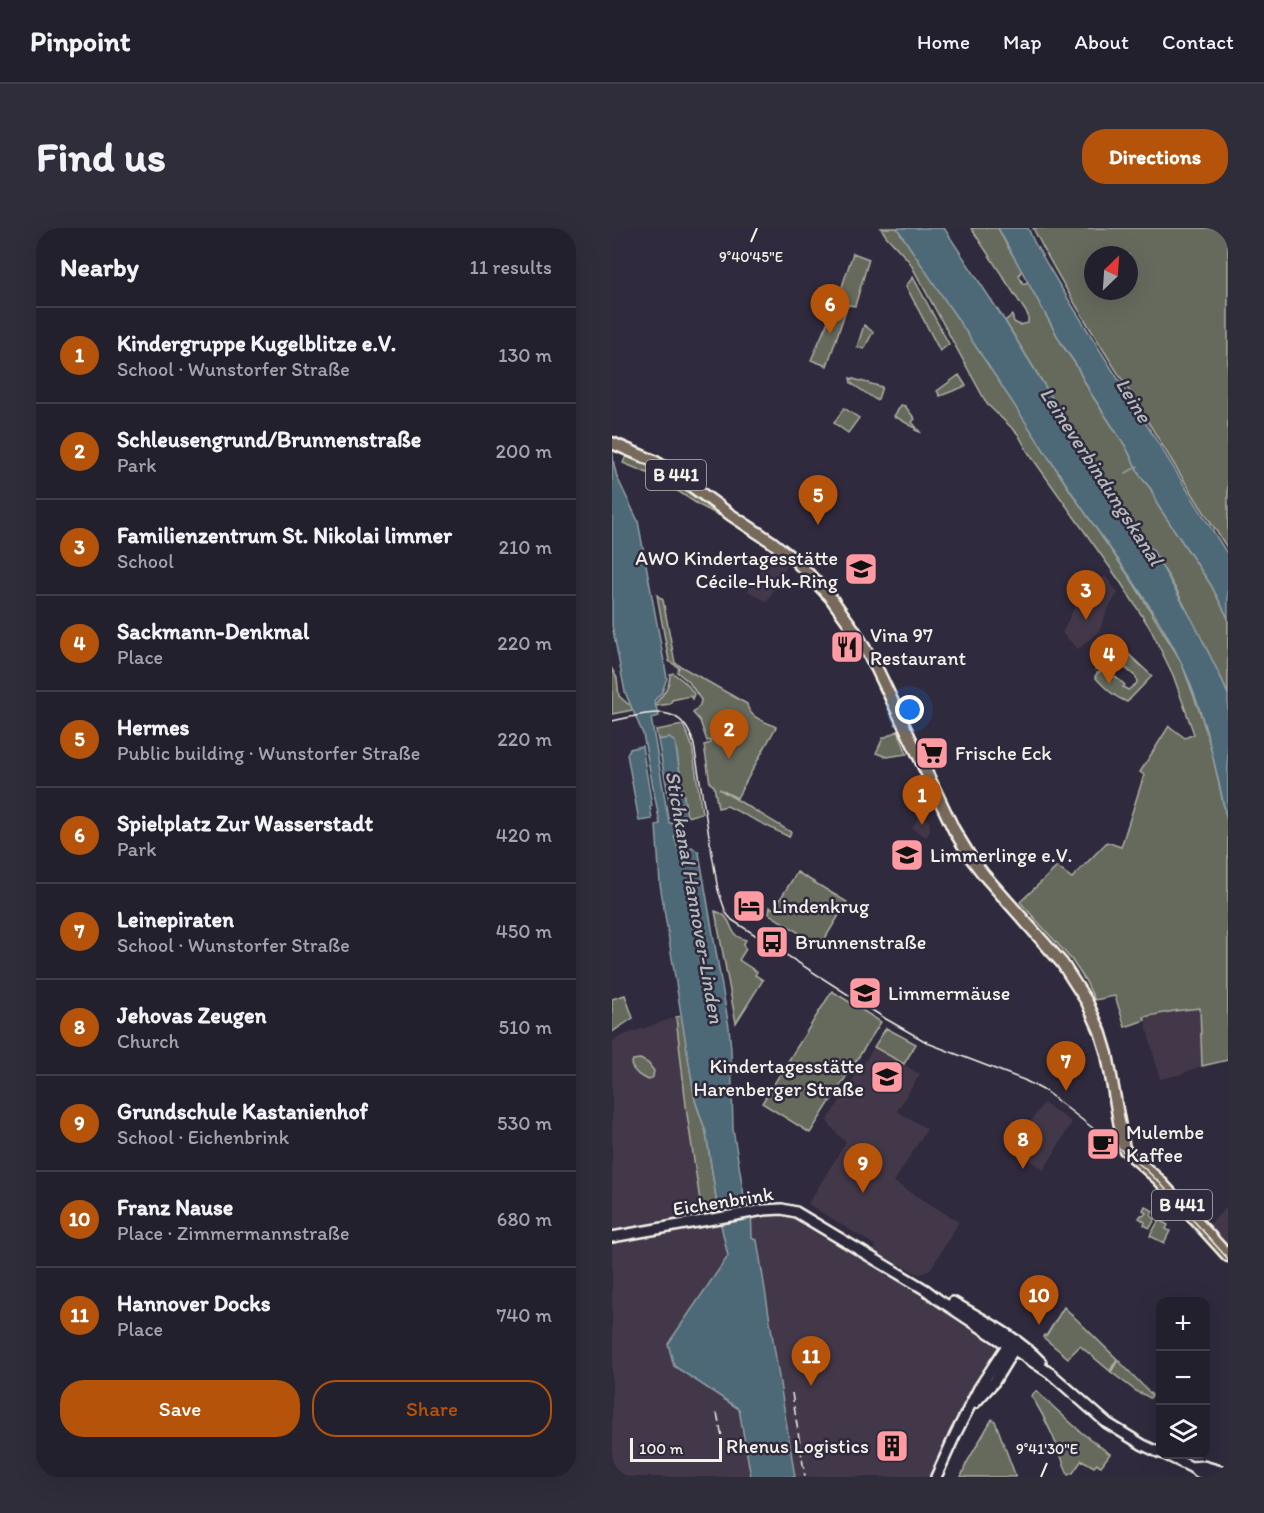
<!DOCTYPE html>
<meta charset="utf-8">
<style>
body{margin:0;font-family:Itim,sans-serif;background:#2f2d3a;color:#f1f3f6}
.controls{position:absolute;right:18px;bottom:18px;display:grid;overflow:hidden;border-radius:12px;box-shadow:0 6px 24px #0002}
.controls button{width:54px;height:54px;display:grid;place-items:center;padding:0;border:0;border-bottom:2px solid #403e4a;background:#23202e;color:#f1f3f6;font:30px sans-serif}
.compass{position:absolute;left:472px;top:18px;width:54px;height:54px;border-radius:50%;background:#23202e;box-shadow:0 6px 24px #0002;rotate:25deg}
.scale{position:absolute;left:18px;bottom:15px;width:92px;box-sizing:border-box;padding-left:6px;border:3px solid #f4f1e8;border-top:0;font-size:16px;line-height:21px;white-space:nowrap;color:#f4f1e8;-webkit-text-stroke:4px #2f2a3d;paint-order:stroke}
.you{position:absolute;left:298px;top:482px;width:21px;height:21px;margin:-15px;border:4px solid #fff;border-radius:50%;background:#1a73e8;box-shadow:0 0 0 9px #1a73e833}
.badge{display:grid;place-items:center;width:39px;height:39px;border-radius:50%;background:#b45309;color:#fff;font-size:20px;font-weight:700}
.pin{position:absolute;translate:-50% -50px;filter:drop-shadow(0 2px 3px #0008)}
.pin::after{content:'';position:absolute;top:32px;width:21px;height:18px;background:inherit;clip-path:polygon(0 0,100% 0,50% 100%)}
.list{margin:0;padding:0;list-style:none}
h2{display:flex;justify-content:space-between;align-items:center;height:78px;margin:0;padding:0 24px;font-size:26px}
h2 small{font-size:20px;font-weight:400;color:#a3a3aa}
.list li{display:grid;grid-template-columns:39px 1fr auto;gap:18px;align-items:center;box-sizing:border-box;height:96px;padding:0 24px;border-top:2px solid #403e4a}
.list b{display:block;font-size:22px;white-space:nowrap}
.list p{margin:0;font-size:20px;white-space:nowrap;color:#a3a3aa}
.list em{font-size:20px;font-style:normal;color:#a3a3aa}
.actions{display:flex;gap:12px;padding:18px 24px}
.actions a{flex:1;padding:14px 0;border:2px solid #b45309;border-radius:24px;text-align:center;font-size:21px;color:#b45309}
.actions .main{background:#b45309;color:#fff}
.icon{flex:none;width:33px;height:33px;fill:none;stroke:currentColor;stroke-width:2;stroke-linecap:round;stroke-linejoin:round}
.map{position:relative;flex:none;width:616px;height:1249px;overflow:hidden;border-radius:24px}
header{display:flex;align-items:center;gap:36px;box-sizing:border-box;height:84px;padding:0 30px;background:#23202e;border-bottom:2px solid #403e4a}
header strong{font-size:28px}
nav{display:flex;gap:33px;margin-inline-start:auto;font-size:21px}
.intro{display:flex;align-items:center;justify-content:space-between;box-sizing:border-box;height:144px;padding:0 36px}
h1{margin:0;font-size:42px}
.button{padding:15px 27px;border-radius:24px;background:#b45309;color:#fff;font-size:21px;font-weight:700}
main{display:flex;gap:36px;padding:0 36px}
aside{flex:1;background:#23202e;border-radius:24px;box-shadow:0 6px 24px #0002}
.map>svg:first-child{display:block}
.built{fill:#433849}
.green{fill:#666b5d;stroke:#adaea2;stroke-width:1.5;fill-rule:evenodd}
.water{fill:#4e6876;stroke:#909fa4;stroke-width:1.5}
.lines{fill:none;stroke-linecap:round;stroke-linejoin:round}
.stream{stroke:#909fa4;stroke-width:1.5}
.secondary-casing{stroke:#f4f1e8;stroke-width:14}
.primary-casing{stroke:#f4f1e8;stroke-width:15}
.secondary{stroke:#2f2a3d;stroke-width:9}
.primary{stroke:#77695c;stroke-width:10}
.tram{stroke:#f4f1e8;stroke-width:1.5}
.rail{stroke:#f4f1e8;stroke-width:1.5;stroke-dasharray:9 4.5;stroke-linecap:butt}
.ticks{fill:none;stroke:#f4f1e8;stroke-width:2}
.labels{text-anchor:middle;dominant-baseline:central;stroke-width:5;stroke-linejoin:round;paint-order:stroke}
.shield{fill:#2f2a3d;stroke:#b9b5b5;stroke-width:1.5}
.shield-label{font-size:18px;font-weight:bold;fill:#f4f1e8}
.poi-label{font-size:20px;fill:#f4f1e8;stroke:#2f2a3d;text-anchor:start}
.street-label{font-size:20px;fill:#f4f1e8;stroke:#2f2a3d}
.water-label{font-size:21px;font-style:italic;fill:#b2baba;stroke:#2f2a3d}
.ticks-label{font-size:15px;text-anchor:middle;fill:#f4f1e8;stroke:#2f2a3d;stroke-width:5;stroke-linejoin:round;paint-order:stroke}
</style>
<header>
<strong>Pinpoint</strong>
<nav><a>Home</a><a>Map</a><a>About</a><a>Contact</a></nav>
</header>
<div class="intro"><h1>Find us</h1><a class="button">Directions</a></div>
<main>
<aside>
<h2>Nearby<small>11 results</small></h2>
<ul class="list">
<li><span class="badge">1</span><div><b>Kindergruppe Kugelblitze e.V.</b><p>School · Wunstorfer Straße</p></div><em>130 m</em></li>
<li><span class="badge">2</span><div><b>Schleusengrund/Brunnenstraße</b><p>Park</p></div><em>200 m</em></li>
<li><span class="badge">3</span><div><b>Familienzentrum St. Nikolai limmer</b><p>School</p></div><em>210 m</em></li>
<li><span class="badge">4</span><div><b>Sackmann-Denkmal</b><p>Place</p></div><em>220 m</em></li>
<li><span class="badge">5</span><div><b>Hermes</b><p>Public building · Wunstorfer Straße</p></div><em>220 m</em></li>
<li><span class="badge">6</span><div><b>Spielplatz Zur Wasserstadt</b><p>Park</p></div><em>420 m</em></li>
<li><span class="badge">7</span><div><b>Leinepiraten</b><p>School · Wunstorfer Straße</p></div><em>450 m</em></li>
<li><span class="badge">8</span><div><b>Jehovas Zeugen</b><p>Church</p></div><em>510 m</em></li>
<li><span class="badge">9</span><div><b>Grundschule Kastanienhof</b><p>School · Eichenbrink</p></div><em>530 m</em></li>
<li><span class="badge">10</span><div><b>Franz Nause</b><p>Place · Zimmermannstraße</p></div><em>680 m</em></li>
<li><span class="badge">11</span><div><b>Hannover Docks</b><p>Place</p></div><em>740 m</em></li>
</ul>
<div class="actions"><a class="main">Save</a><a>Share</a></div>
</aside>
<div class="map">
<svg width="616" height="1249" viewBox="0 0 616 1249">
<rect width="100%" height="100%" fill="#2f2a3d"/>
<filter id="ink" filterUnits="userSpaceOnUse"><feTurbulence type="fractalNoise" baseFrequency=".0167" numOctaves="2"/><feDisplacementMap in="SourceGraphic" scale="12" xChannelSelector="R" yChannelSelector="G"/><feConvolveMatrix kernelMatrix="1 2 1 2 8 2 1 2 1" color-interpolation-filters="sRGB"/></filter>
<g filter="url(#ink)">
<path class="built" d="M158 322 175 337 155 374 136 363Z
M493 348 506 365 496 381 487 403 466 421 450 405 471 361Z
M308 587 317 593 318 603 314 609 300 600Z
M289 618 298 624 299 622 313 630 307 641 301 638 299 641 282 630Z
M588 779 590 838 576 843 570 846 548 851 532 790 562 783Z
M64 789 75 886 91 993 170 981 314 1062 388 1119 324 1249H183L145 1012 141 1011 140 1009 139 991 56 1116 62 1138 127 1181 139 1249H0V813L12 807Z
M262 819 308 846 285 883 315 901 282 954 347 994 320 1039 316 1043 309 1046H306L262 1023 264 1018 196 976 234 914 227 908 215 893Z
M431 875 460 894 432 942 402 920Z
M616 978V1018L597 997Z"/>
<path class="green" d="M269 0H285L377 136 459 264 521 354 569 433 590 490 600 524 616 597V832L590 838 588 780 562 783 532 789 533 792 513 799 503 768 483 772 473 752 459 731 408 674 445 639 460 650 495 614 509 619 532 547 528 544 557 498 573 510 582 506 561 447 538 400 509 355 416 224 406 206 375 176 297 33 274 8Z
M359 0H386L394 16 410 42 407 47 411 56 416 54 451 118 463 135 478 164 514 219 529 249 539 261 545 276 599 357 616 390V467L610 452 565 363 541 323 479 234 393 93 400 87 402 94 408 97 416 95V87Z
M421 0H616V321C582 270 551 218 519 166 485 111 450 58 421 0ZM481 27H517V63H481Z
M241 25 257 31 243 78 237 77 235 79 215 138 199 132 227 68Z
M301 49 337 116 328 123 294 58Z
M252 97 261 104 252 121 245 119Z
M347 147 354 158 328 168 325 163Z
M238 150 270 159 266 171 264 172 239 155Z
M289 177 293 178 303 191 300 194 308 204 303 202V200L284 189 283 190 282 188Z
M232 180 247 190 236 205 222 195Z
M14 228 45 242 110 289 87 277 43 248 11 235Z
M45 367 51 372 63 435 135 476C137 490 153 493 164 499L125 570 107 561 179 604 177 609 115 578 106 580 102 558 98 555 92 517 99 515V512L95 513 88 493 81 485 88 477 89 472 77 454 65 444 67 440 57 433Z
M502 421H511L540 448 515 474C502 469 493 460 483 449L485 445 497 439 501 442 499 445 513 457 511 459 516 462 525 455 524 449 504 432 497 431 483 442C488 431 490 425 502 421Z
M0 441 5 450 7 468 16 476H18L21 482 0 486Z
M61 445 75 456 82 466 80 471 78 468 60 472 58 476 44 478 43 476C51 467 58 458 58 446Z
M71 497 77 510 80 518 90 585 75 589 63 514 57 510 46 512 44 502Z
M286 503 295 526 275 529 264 525 271 510Z
M185 644 235 674 209 717H206L157 686 158 679 162 681Z
M103 683C121 688 116 701 125 708 128 710 131 711 134 712L131 717 134 721 127 732 145 744 143 747 151 752 124 795Z
M220 763 269 794 198 905 150 875Z
M13 767 21 790 0 804V771Z
M70 788 83 872 94 904 105 976 102 984 90 986 75 886 64 789Z
M274 800 304 816 292 836 262 819Z
M28 831 36 835 42 843 41 849 37 852C29 850 22 844 19 837L21 832Z
M533 978 541 983 539 988 543 991 538 1000 532 997 533 994 527 990 529 987 531 988 534 985 531 982Z
M547 992 556 997 554 1001 558 1003 552 1015 538 1008Z
M452 1079 505 1131 498 1143 468 1118 456 1130 431 1109 432 1107 434 1108Z
M506 1132 540 1167 538 1170 529 1165 528 1166 499 1144Z
M424 1163 470 1205 498 1226 489 1238 485 1236 482 1239 470 1232 461 1245 456 1247C446 1220 436 1193 419 1168Z
M380 1191 383 1193 404 1249H349L354 1236Z"/>
<path class="water" d="M285 0H332L393 93 479 234 541 323 582 395 610 452 616 467V597C604 541 593 484 568 432 539 372 496 320 460 265 402 176 344 88 285 0Z
M386 0H416L422 14 448 58 616 327V390L599 357 545 276 539 261 529 249 514 219 478 164 463 135 451 118Z
M0 216 2 237 5 249 26 293 55 450 50 464 42 473 47 488 39 490 57 595H60L66 604 62 609 67 623 80 619 87 625 117 799 119 822 121 901 133 974 139 978 140 1009 141 1011 145 1012 183 1249H139L127 1181 62 1138 56 1116 116 1028 109 997 102 984 105 976 94 904 83 872 48 656 44 597 48 596 31 506 13 464 0 397Z
M57 510 63 514 75 589 62 592 59 578H58L46 512Z
M30 518 40 578 38 579 40 591 27 593 15 526 18 521Z"/>
<g class="lines">
<path class="stream" d="M514 245 526 238"/>
<defs>
<path id="secondary" d="M0 1009 152 982 170 981 184 984 314 1062 327 1072 438 1145 495 1195 531 1217 548 1225
M341 1074C371 1092 404 1108 429 1134
M363 1175 382 1154 402 1121 403 1115
M552 1226 579 1239 588 1245 600 1249
M579 1239 591 1238 616 1245
M324 1249 344 1205 367 1160 392 1122 396 1117 404 1112"/>
<path id="primary" d="M0 215 42 233 60 244 119 287 160 314 185 334 219 370 242 402 265 441 342 602 359 630 372 647 450 735 475 774 488 803 495 826 512 921 546 951 616 1028"/>
</defs>
<use href="#secondary" class="secondary-casing"/>
<use href="#primary" class="primary-casing"/>
<use href="#secondary" class="secondary"/>
<use href="#primary" class="primary"/>
<path class="tram" d="M0 493C36 486 70 471 82 517L106 662 114 685 120 692 274 791 318 816 412 852 433 863 531 939 548 955 616 1031"/>
<path class="rail" d="M180 1165 193 1249
M105 1185 110 1209"/>
</g>
</g>
<path class="ticks" d="M139 14 145 0M429 1249 435 1235"/>
<defs>
<symbol id="school-square" viewBox="-11 -11 22 22"><rect x="-9" y="-9" width="18" height="18" rx="4" fill="#ff9aa2" stroke="#2f2a3d"/><path d="M0-5L7-2L0 1L-7-2ZM-4 1L0 2.5L4 1V4Q0 6-4 4Z" fill="#111"/></symbol>
<symbol id="restaurant-square" viewBox="-11 -11 22 22"><rect x="-9" y="-9" width="18" height="18" rx="4" fill="#ff9aa2" stroke="#2f2a3d"/><path d="M-5-6h1v4h1v-4h1v4h1v-4h1v5L-1.5 .5V6h-2V.5L-5-1ZM5-6V6H3V1.5H1.5Q1.5-4 5-6Z" fill="#111"/></symbol>
<symbol id="supermarket-square" viewBox="-11 -11 22 22"><rect x="-9" y="-9" width="18" height="18" rx="4" fill="#ff9aa2" stroke="#2f2a3d"/><path d="M-6-5.5h2.5l.6 2H6L4.5 2H-2.5L-4.4-4H-6ZM-1.5 3.2a1.3 1.3 0 1 0 .1 0ZM3 3.2a1.3 1.3 0 1 0 .1 0Z" fill="#111"/></symbol>
<symbol id="hotel-square" viewBox="-11 -11 22 22"><rect x="-9" y="-9" width="18" height="18" rx="4" fill="#ff9aa2" stroke="#2f2a3d"/><path d="M-6-4.5h1.5V1H6V5H4.5V3h-9V5H-6ZM-4 0a1.8 1.8 0 1 1 3.6 0ZM.5 0V-2.5h3Q6-2.5 6 0Z" fill="#111"/></symbol>
<symbol id="bus-square" viewBox="-11 -11 22 22"><rect x="-9" y="-9" width="18" height="18" rx="4" fill="#ff9aa2" stroke="#2f2a3d"/><path d="M-5-6H5V4H4V6H2V4H-2V6H-4V4H-5ZM-3.5-4V0h7V-4ZM-3.5 1.2v1.5H-2V1.2ZM2 1.2v1.5H3.5V1.2Z" fill="#111"/></symbol>
<symbol id="cafe-square" viewBox="-11 -11 22 22"><rect x="-9" y="-9" width="18" height="18" rx="4" fill="#ff9aa2" stroke="#2f2a3d"/><path d="M-5.5-4.5H6V0H3Q3 3.5 0 3.5H-2.5Q-5.5 3.5-5.5 0ZM3-3.2v2h1.7v-2ZM-6 4.5H4V6H-6Z" fill="#111"/></symbol>
<symbol id="building-square" viewBox="-11 -11 22 22"><rect x="-9" y="-9" width="18" height="18" rx="4" fill="#ff9aa2" stroke="#2f2a3d"/><path d="M-4-6H4V6H1V3H-1V6H-4ZM-2.5-4.3h1.7v1.8h-1.7ZM.8-4.3h1.7v1.8H.8ZM-2.5-1h1.7V.8h-1.7ZM.8-1h1.7V.8H.8Z" fill="#111"/></symbol>
</defs>
<g fill-rule="evenodd">
<use href="#school-square" x="230" y="322" width="38" height="38"/>
<use href="#restaurant-square" x="216" y="400" width="38" height="38"/>
<use href="#supermarket-square" x="301" y="506" width="38" height="38"/>
<use href="#school-square" x="276" y="608" width="38" height="38"/>
<use href="#hotel-square" x="118" y="659" width="38" height="38"/>
<use href="#bus-square" x="141" y="695" width="38" height="38"/>
<use href="#school-square" x="234" y="746" width="38" height="38"/>
<use href="#school-square" x="256" y="830" width="38" height="38"/>
<use href="#cafe-square" x="472" y="897" width="38" height="38"/>
<use href="#building-square" x="261" y="1199" width="38" height="38"/>
</g>
<g class="labels">
<g class="shield">
<rect x="34" y="232" width="60" height="30" rx="4.5"/>
<rect x="540" y="962" width="60" height="30" rx="4.5"/>
</g>
<g class="shield-label">
<text x="64" y="247">B 441</text>
<text x="570" y="977">B 441</text>
</g>
<g class="poi-label">
<text x="226" y="330" text-anchor="end">AWO Kindertagesstätte<tspan x="226" dy="23">Cécile-Huk-Ring</tspan></text>
<text x="258" y="407">Vina 97<tspan x="258" dy="23">Restaurant</tspan></text>
<text x="343" y="525">Frische Eck</text>
<text x="318" y="627">Limmerlinge e.V.</text>
<text x="160" y="678">Lindenkrug</text>
<text x="183" y="714">Brunnenstraße</text>
<text x="276" y="765">Limmermäuse</text>
<text x="252" y="838" text-anchor="end">Kindertagesstätte<tspan x="252" dy="23">Harenberger Straße</tspan></text>
<text x="514" y="904">Mulembe<tspan x="514" dy="23">Kaffee</tspan></text>
<text x="257" y="1218" text-anchor="end">Rhenus Logistics</text>
</g>
<g class="street-label">
<text transform="translate(111 973) rotate(-9)">Eichenbrink</text>
</g>
<g class="water-label">
<text transform="translate(522 172) rotate(58)">Leine</text>
<text transform="translate(490 248) rotate(57)">Leineverbindungskanal</text>
<text transform="translate(83 669) rotate(80)">Stichkanal Hannover-Linden</text>
</g>
</g>
<g class="ticks-label">
<text x="139" y="34">9°40'45"E</text>
<text x="435" y="1226">9°41'30"E</text>
</g>
</svg>
<div class="controls">
<button>+</button>
<button>−</button>
<button><svg class="icon" aria-label="layers" viewBox="0 0 24 24"><path d="M12 4l9 5-9 5-9-5zM3 14l9 5 9-5"/></svg></button>
</div>
<svg class="compass" viewBox="-18 -18 36 36"><path d="M0-13l5 13h-10z" fill="#e53935"/><path d="M0 13l5-13h-10z" fill="#a3a3aa"/></svg>
<div class="scale">100 m</div>
<div class="you"></div>
<div class="pin badge" style="left:310px;top:597px">1</div>
<div class="pin badge" style="left:117px;top:531px">2</div>
<div class="pin badge" style="left:474px;top:392px">3</div>
<div class="pin badge" style="left:497px;top:456px">4</div>
<div class="pin badge" style="left:206px;top:297px">5</div>
<div class="pin badge" style="left:218px;top:106px">6</div>
<div class="pin badge" style="left:454px;top:863px">7</div>
<div class="pin badge" style="left:411px;top:941px">8</div>
<div class="pin badge" style="left:251px;top:965px">9</div>
<div class="pin badge" style="left:427px;top:1097px">10</div>
<div class="pin badge" style="left:199px;top:1158px">11</div>
</div>
</main>
